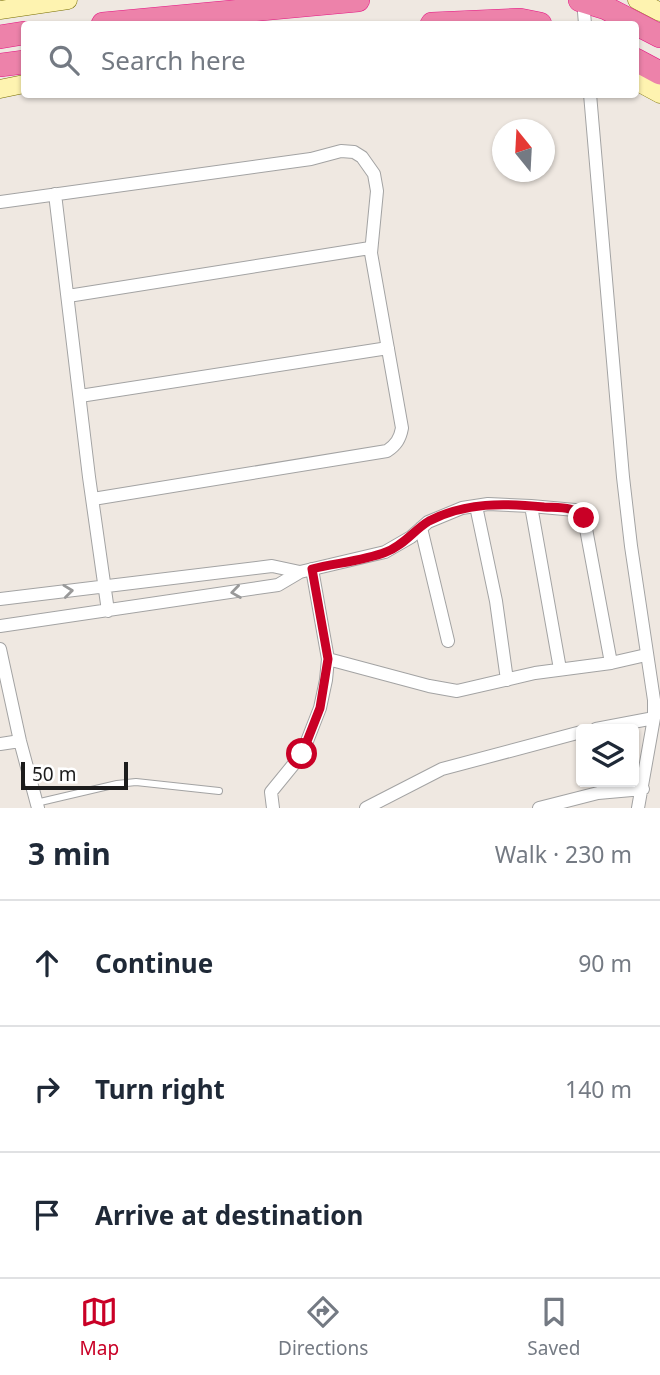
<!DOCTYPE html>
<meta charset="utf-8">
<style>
body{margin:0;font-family:"Noto Sans",sans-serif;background:#f6f6f7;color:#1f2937}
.controls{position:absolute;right:21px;bottom:21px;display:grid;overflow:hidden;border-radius:7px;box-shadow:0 2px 5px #0004}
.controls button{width:63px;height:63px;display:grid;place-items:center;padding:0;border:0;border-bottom:2px solid #e0e1e3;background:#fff;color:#1f2937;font:35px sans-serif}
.compass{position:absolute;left:492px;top:119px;width:63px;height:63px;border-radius:50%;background:#fff;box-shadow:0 2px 5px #0004;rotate:342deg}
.scale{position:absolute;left:21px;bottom:18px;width:107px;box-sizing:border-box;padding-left:7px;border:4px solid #1c1c1c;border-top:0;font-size:19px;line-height:24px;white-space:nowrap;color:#1c1c1c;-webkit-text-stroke:5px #fff;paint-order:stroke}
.stop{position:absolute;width:21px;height:21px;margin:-16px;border:5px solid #c90026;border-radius:50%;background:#fff}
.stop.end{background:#c90026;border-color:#fff;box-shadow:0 2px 7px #0008}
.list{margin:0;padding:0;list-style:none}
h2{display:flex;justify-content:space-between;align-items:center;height:91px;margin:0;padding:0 28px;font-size:30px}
h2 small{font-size:23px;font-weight:400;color:#747a83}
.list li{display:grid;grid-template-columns:46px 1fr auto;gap:21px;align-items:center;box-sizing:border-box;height:126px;padding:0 28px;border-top:2px solid #e0e1e3}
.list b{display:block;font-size:26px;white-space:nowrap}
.list em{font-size:23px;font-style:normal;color:#747a83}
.icon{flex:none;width:38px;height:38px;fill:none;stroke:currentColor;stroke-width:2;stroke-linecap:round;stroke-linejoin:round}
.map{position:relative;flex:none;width:660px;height:808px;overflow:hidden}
.search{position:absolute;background:#fff;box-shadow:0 2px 5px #0004;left:21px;right:21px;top:21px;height:77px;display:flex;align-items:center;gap:18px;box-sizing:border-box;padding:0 24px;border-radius:7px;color:#747a83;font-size:26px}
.sheet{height:469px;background:#fff}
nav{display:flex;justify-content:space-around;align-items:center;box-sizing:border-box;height:98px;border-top:2px solid #e0e1e3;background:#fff;font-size:19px;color:#747a83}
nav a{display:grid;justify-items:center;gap:4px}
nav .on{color:#c90026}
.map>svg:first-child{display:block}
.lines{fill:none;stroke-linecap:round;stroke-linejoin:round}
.lane-casing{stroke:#a3a3a3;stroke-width:8}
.street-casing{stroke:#a3a3a3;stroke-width:14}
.secondary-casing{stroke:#776d00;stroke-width:19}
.highway-casing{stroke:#e41684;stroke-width:24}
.lane{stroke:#fff;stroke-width:6}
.street{stroke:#fff;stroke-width:12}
.secondary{stroke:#fef3b0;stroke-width:18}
.highway{stroke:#ed82aa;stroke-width:23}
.oneway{stroke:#999}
.route{stroke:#c90026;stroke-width:9}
</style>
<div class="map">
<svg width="660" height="808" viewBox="0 0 660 808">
<rect width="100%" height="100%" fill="#efe8e1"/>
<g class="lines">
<defs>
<path id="lane" d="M36 803 117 784 136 782 219 791"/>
<path id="street" d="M583 0 585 24
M590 94 623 477 631 546 654 700V718L638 808
M55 194 89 477 108 611
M0 202 311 159 341 151 354 152 362 157 374 174 377 191 371 253 402 428C400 439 396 445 387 451L93 499
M68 296 370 248
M80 396 388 348
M476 506 496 601 507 680
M531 506 560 669
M421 528 448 641
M0 599 272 566 300 572
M0 626 278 585 300 572 385 552 411 537 428 522 462 508 488 504 531 506 575 510 584 518 611 663
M0 649 20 741 38 808
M328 659 429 686 457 691 535 673 611 663 646 655
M596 729 654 718
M0 744 20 741
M273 808 271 792 302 754 320 708 326 680 328 659 312 569
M366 808 442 769 581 732
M539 808 598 793 643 789"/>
<path id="secondary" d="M637 0 660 12
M0 10 68 0
M636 81 660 94
M0 89 24 84"/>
<path id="highway" d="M580 0 606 8 660 36
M103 24 358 0
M432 24 520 20 540 24
M0 37 24 33
M636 60 660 73
M0 65 24 62"/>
</defs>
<use href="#lane" class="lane-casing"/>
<use href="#street" class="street-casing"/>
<use href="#secondary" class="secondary-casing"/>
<use href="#highway" class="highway-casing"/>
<use href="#lane" class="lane"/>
<use href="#street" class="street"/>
<use href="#secondary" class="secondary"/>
<use href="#highway" class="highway"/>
</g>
<defs><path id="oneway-chevron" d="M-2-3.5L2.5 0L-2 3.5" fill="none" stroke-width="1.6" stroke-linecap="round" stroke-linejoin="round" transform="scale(1.75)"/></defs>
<g class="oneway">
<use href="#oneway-chevron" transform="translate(68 591) rotate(-7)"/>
<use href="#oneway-chevron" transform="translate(236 592) rotate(172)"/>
</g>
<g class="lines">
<path class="route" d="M302 754 320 708 328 659 312 569C336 563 363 561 386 552 403 546 414 530 429 521 466 502 504 503 544 507 558 508 576 506 584 518"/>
</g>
</svg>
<div class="controls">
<button><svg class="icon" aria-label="layers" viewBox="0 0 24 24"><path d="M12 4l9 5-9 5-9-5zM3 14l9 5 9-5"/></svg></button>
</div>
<svg class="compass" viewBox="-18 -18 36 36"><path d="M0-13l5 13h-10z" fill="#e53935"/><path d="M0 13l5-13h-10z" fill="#747a83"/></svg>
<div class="scale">50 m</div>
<div class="stop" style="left:302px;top:754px"></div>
<div class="stop end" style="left:584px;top:518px"></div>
<div class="search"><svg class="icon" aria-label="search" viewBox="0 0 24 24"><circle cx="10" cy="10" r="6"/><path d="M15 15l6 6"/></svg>Search here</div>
</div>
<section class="sheet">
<h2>3 min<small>Walk · 230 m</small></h2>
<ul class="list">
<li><svg class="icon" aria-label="ahead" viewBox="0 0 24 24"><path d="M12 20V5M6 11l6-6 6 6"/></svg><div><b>Continue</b></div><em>90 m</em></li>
<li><svg class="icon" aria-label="right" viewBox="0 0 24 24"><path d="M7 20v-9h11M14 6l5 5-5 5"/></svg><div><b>Turn right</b></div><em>140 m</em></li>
<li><svg class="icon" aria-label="arrive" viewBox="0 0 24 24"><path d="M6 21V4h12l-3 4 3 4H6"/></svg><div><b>Arrive at destination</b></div></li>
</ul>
</section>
<nav>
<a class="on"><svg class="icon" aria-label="map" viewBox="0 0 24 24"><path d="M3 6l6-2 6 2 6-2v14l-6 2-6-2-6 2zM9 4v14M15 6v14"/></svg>Map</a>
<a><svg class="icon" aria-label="directions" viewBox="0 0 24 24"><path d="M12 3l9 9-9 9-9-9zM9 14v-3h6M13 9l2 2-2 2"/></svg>Directions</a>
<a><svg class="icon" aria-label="saved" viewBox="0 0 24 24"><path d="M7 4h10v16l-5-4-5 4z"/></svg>Saved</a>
</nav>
